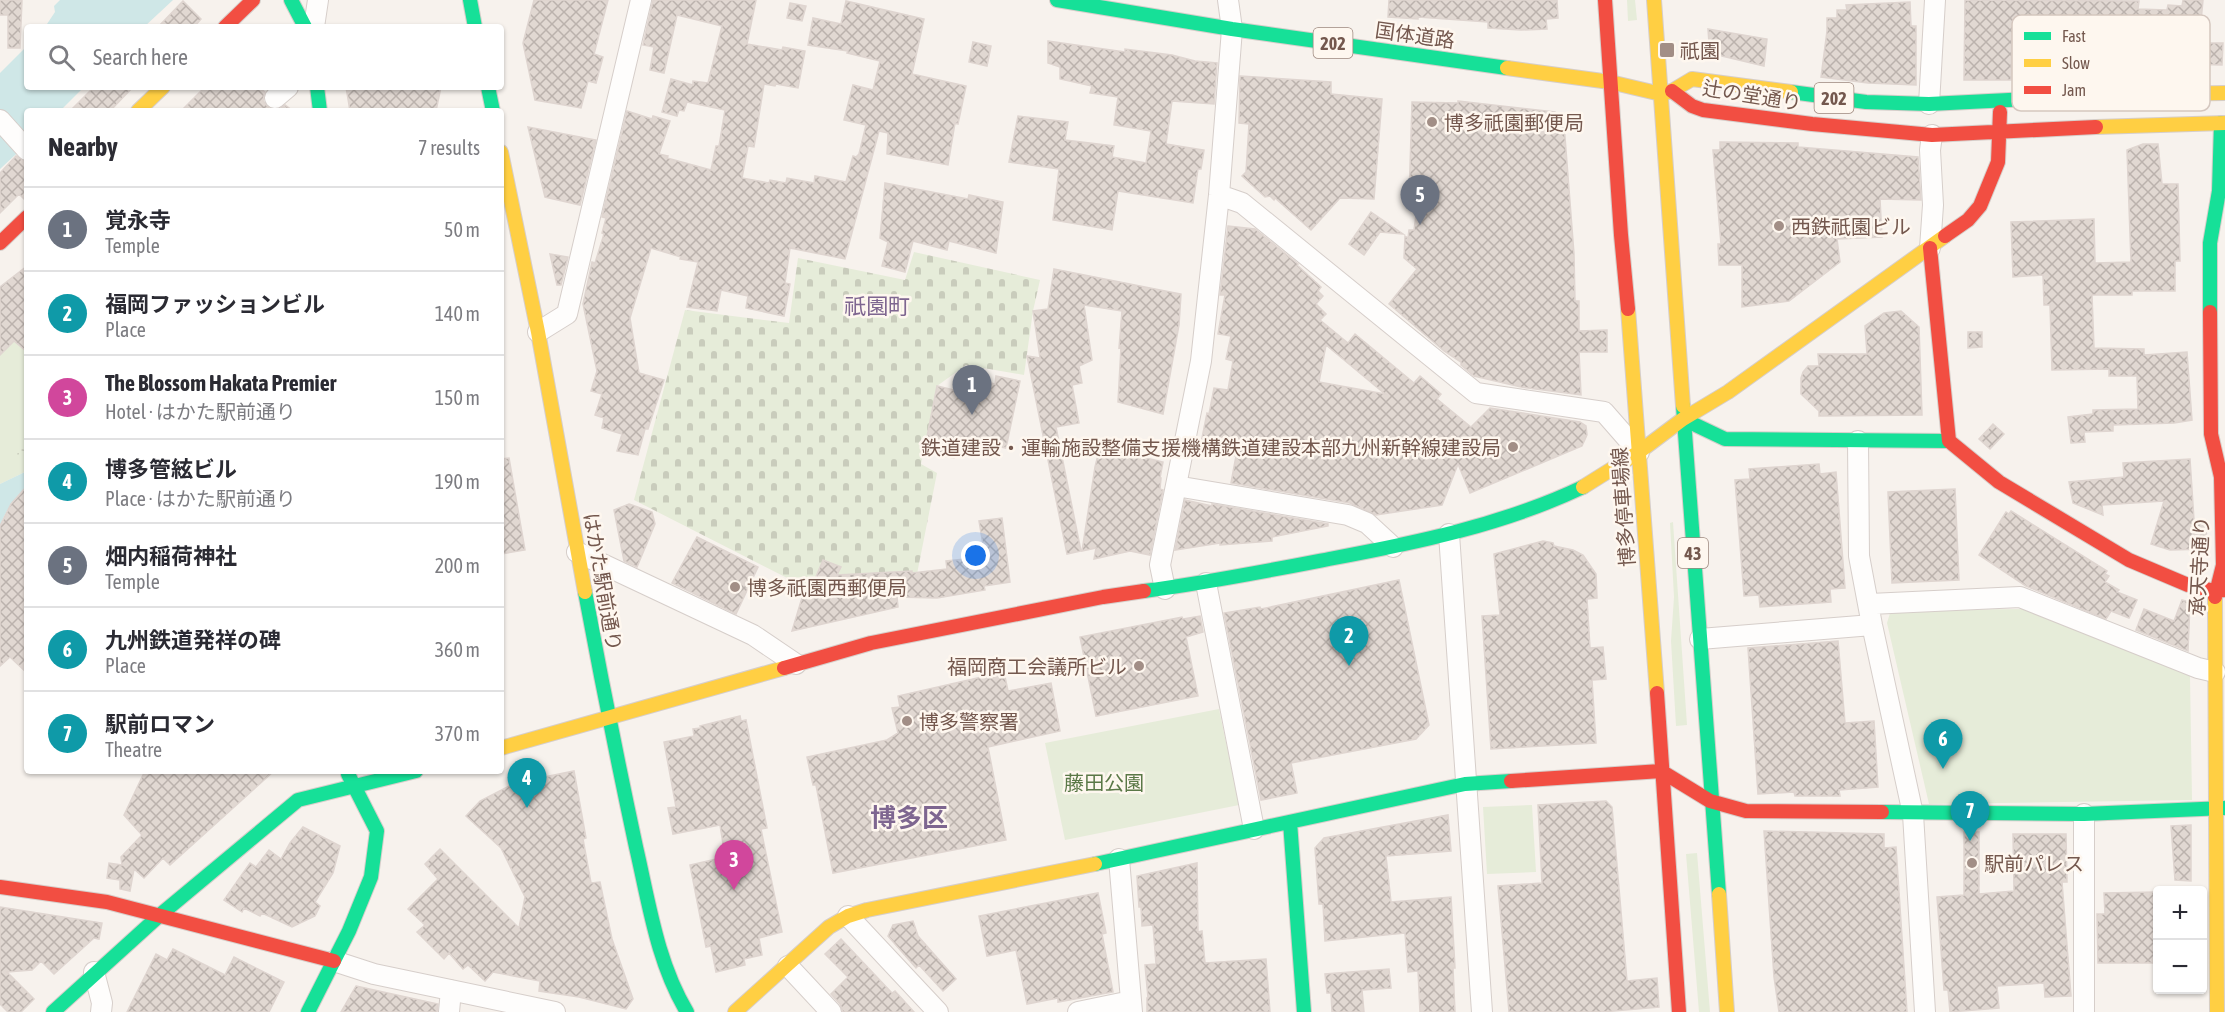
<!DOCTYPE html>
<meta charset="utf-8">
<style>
body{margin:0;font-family:"Asap Condensed","Noto Sans JP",sans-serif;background:#f7f7f7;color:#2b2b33}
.controls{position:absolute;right:18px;bottom:18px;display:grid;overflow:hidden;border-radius:6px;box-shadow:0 2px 4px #0004}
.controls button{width:54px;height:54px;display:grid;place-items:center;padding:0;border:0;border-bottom:2px solid #e1e1e2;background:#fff;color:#2b2b33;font:30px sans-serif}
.you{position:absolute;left:976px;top:556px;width:21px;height:21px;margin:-15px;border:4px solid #fff;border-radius:50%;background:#1a73e8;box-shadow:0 0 0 9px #1a73e833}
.badge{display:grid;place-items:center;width:39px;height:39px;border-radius:50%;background:#a28e86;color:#fff;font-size:20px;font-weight:700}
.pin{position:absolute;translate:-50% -50px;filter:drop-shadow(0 2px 3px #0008)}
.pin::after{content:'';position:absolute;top:32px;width:21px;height:18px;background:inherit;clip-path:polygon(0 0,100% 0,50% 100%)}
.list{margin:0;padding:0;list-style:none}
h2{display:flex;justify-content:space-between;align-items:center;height:78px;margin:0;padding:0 24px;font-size:26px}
h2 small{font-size:20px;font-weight:400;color:#7c7c81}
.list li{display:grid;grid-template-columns:39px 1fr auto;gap:18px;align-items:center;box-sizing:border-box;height:84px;padding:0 24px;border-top:2px solid #e1e1e2}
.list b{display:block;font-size:22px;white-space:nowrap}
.list p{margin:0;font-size:20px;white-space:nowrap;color:#7c7c81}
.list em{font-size:20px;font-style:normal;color:#7c7c81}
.icon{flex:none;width:33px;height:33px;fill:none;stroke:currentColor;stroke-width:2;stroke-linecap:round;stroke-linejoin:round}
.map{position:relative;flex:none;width:2225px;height:1012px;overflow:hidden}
.search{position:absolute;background:#fff;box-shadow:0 2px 4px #0004;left:24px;top:24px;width:480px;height:66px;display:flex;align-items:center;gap:15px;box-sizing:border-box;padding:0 21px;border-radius:6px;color:#7c7c81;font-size:22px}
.panel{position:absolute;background:#fff;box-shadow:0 2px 4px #0004;left:24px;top:108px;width:480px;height:666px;border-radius:6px}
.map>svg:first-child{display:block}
.green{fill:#e6ecd9}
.forest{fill:url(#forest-crowns)}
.cemetery{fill:url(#cemetery-stones)}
.water{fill:#cfe7e7}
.building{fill:url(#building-cross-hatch);stroke:#dfd5d0;stroke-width:1.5;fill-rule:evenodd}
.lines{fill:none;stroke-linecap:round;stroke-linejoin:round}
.street-casing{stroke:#d6ceca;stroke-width:22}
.fast-casing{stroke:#d6ceca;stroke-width:16}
.slow-casing{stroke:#d6ceca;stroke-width:16}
.jam-casing{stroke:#d6ceca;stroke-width:16}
.street{stroke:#fefdfc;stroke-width:20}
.fast{stroke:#16e098;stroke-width:14}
.slow{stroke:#ffcf43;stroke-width:14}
.jam{stroke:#f24e42;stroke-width:14}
.poi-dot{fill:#a28e86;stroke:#fef7ef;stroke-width:2}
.labels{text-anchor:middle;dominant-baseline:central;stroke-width:5;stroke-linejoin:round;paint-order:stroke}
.shield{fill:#fef7ef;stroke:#9d887e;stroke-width:1.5}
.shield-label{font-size:18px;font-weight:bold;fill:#74584e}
.street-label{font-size:20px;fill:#74584e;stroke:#fef7ef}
.poi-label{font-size:20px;fill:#74584e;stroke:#fef7ef;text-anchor:start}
.park-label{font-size:20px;fill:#5a7847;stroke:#fef7ef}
.quarter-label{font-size:22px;fill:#7e6690;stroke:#fef7ef}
.district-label{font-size:26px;font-weight:bold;fill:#7e6690;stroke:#fef7ef}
.key{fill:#fef7ef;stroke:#d5c7bf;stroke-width:1.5}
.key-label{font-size:16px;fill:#74584e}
</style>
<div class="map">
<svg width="2225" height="1012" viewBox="0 0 2225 1012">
<defs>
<pattern id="forest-crowns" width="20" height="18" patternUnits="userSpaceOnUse" patternTransform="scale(1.5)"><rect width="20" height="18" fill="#e6ecd9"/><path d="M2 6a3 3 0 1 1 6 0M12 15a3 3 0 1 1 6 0" fill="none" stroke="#c9ccbc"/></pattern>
<pattern id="cemetery-stones" width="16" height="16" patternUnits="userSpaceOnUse" patternTransform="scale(1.5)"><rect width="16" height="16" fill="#e6ecd9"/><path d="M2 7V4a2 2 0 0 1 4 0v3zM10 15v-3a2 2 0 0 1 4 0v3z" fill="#c9ccbc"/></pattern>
<pattern id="building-cross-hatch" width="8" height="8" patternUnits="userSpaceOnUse" patternTransform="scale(1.5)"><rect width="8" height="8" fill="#e1d8d2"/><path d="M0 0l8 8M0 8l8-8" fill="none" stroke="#bbb2ad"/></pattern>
</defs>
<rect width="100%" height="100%" fill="#f7f2ed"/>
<path class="green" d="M1627 0H1635L1637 20 1628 21Z
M14 341 23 349 27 345V471L0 484V355Z
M1673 522 1687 725 1676 726 1671 641 1674 597 1670 523Z
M2028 609 2070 624 2190 676 2192 800 1929 804 1887 623 1891 610Z
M1219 709 1239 805 1065 840 1045 743Z
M1532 805 1536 872 1487 874 1483 807Z
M1697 853 1710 1012H1699L1686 854Z"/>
<path class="forest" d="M27 442V464L13 463 10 456 12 453H22L21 446Z"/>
<path class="cemetery" d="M914 252 1040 280 1033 311 1024 375 966 365 937 386 921 464 937 473 917 574 803 586 634 500 685 310 789 323 798 258 905 280Z"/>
<path class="water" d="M60 0H173L144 27H45L55 12 54 6Z
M27 46V87H84L60 111H27V144L0 169V73Z
M27 471V494C12 500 6 510 0 526V484Z"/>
<path class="building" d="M0 0H22L20 48H8V15H0Z
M534 0H608L594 54 603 57 596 83 588 81 581 108 535 100 523 43Z
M653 0H756L747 44 782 50 783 47 805 51 798 88 776 84 775 86 764 84 754 147 748 146 742 178 769 183 770 180 786 183 787 178 814 183 815 176 846 182 853 156 856 157 859 154 866 125 844 120 853 85 873 90 880 61 847 53 848 51 808 45 813 18 841 24 846 1 924 19 912 74 966 86 958 124 955 123 948 165 887 154 888 133 879 131 845 259 790 248 785 283 790 284 784 316 746 308 748 296 721 290 717 311 687 307 698 262 680 259 681 257 651 248 630 318 639 373 664 380 648 429H645L638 455 617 451 622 434 602 428 604 418 595 415 602 394 591 391 597 371 583 304 592 262 595 263 604 234 602 233 606 218 602 217 627 111 652 119 653 116 670 121 659 154 668 156 667 158 711 170 716 146H719L725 110 687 102 684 111 679 110 677 116 662 112 671 79 693 85V81L708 83 722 26 677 15 664 73 650 70 654 47 643 45Z
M1389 0H1557L1558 18 1546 19 1547 29 1521 30 1488 28V22L1418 17V19L1388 17Z
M1965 0 2139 1 2138 9 2167 10 2168 5 2182 6 2183 0H2203L2199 43H2223L2222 65 2182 64V67H2164V49H2153L2152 41 2121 40 2120 58 2076 55 2074 73 2038 69 2041 35 2012 33 2011 80H1964Z
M183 1 201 19 194 27H158Z
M1910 2 1911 26H1916V85L1868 83 1821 77 1827 31V18H1837V10H1847L1846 5Z
M790 3 806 6 802 21 787 18Z
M1708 29 1767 39 1764 66 1722 56 1709 43Z
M1048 41 1125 52V49L1172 55 1195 61 1217 63 1214 104 1172 101 1166 144 1204 150 1201 169H1198L1193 203 1118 191 1112 230 1053 220 1059 169 1009 162 1018 116 1068 122 1065 140 1114 146 1112 157 1146 163 1151 131 1114 125 1118 97 1090 93 1092 86 1060 79V67L1048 63Z
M973 42 991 46 987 66 969 62Z
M1240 76 1331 82V94L1382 99 1374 199 1340 198 1311 230 1275 198 1274 200 1270 196 1265 197 1242 176 1246 172 1249 124 1239 123Z
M94 87H133L110 111H70Z
M205 87H258L265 92 263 101 270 109 278 110 285 105 293 111H181Z
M346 87H441L436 111H350Z
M1458 101 1555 112 1564 124 1574 254 1575 301H1579V331L1607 330V352H1579L1581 395 1521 387 1474 376 1461 365V362L1444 351 1389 304 1417 269 1404 258 1405 236 1408 238 1409 230H1414L1418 200H1409L1412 102 1458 103Z
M528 127 596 140 580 205 545 197Z
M1720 142 1798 143V147L1918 157 1921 200 1880 199 1882 237 1837 239 1840 262 1789 301 1742 307V265H1719L1718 244H1721L1713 150H1720Z
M2143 144H2158L2162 184H2178L2180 261H2175V291H2132V295H2092L2094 348 2144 349V355L2187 352 2192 420 2174 423 2113 425V431L2084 432 2085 442 2071 443 2068 417 2093 414V410L2138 409 2137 376H2109V369L2052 370 2050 305H2044L2043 275 2013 277 2011 222 2094 219 2095 263 2131 262 2127 150Z
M16 156 27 162V202L19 194 0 213V173Z
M885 183 968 199 969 195 1003 202 996 253 949 241 947 250 913 241 905 272 882 266 888 242 880 238Z
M1371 212 1403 234 1380 232 1364 255 1349 244Z
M1228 226 1255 229 1298 264 1297 265 1321 287 1318 291 1323 296 1316 304 1326 314 1320 320 1348 343 1355 334 1414 383 1420 376 1441 394 1437 399 1471 427 1490 408 1580 422 1586 426 1587 435 1582 446 1470 493 1458 464 1442 505 1376 515 1350 503 1231 483 1236 456 1200 448 1207 413 1209 414 1214 388 1228 390 1233 361 1226 359 1231 336 1218 334 1225 295H1220ZM1326 345 1385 394 1319 382Z
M550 254 568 257 561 285H557Z
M27 266V352L14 341 0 355V287Z
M1054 269 1181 294 1179 325 1163 414 1118 402 1121 347 1119 348 1122 311 1084 305 1092 360 1079 366 1082 383 1072 385 1079 423 1056 427 1081 551 1067 554 1027 356 1040 358 1033 311 1048 309Z
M1901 311 1919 327 1922 415 1819 416V411L1801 394V378L1803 372 1808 366H1819L1818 354H1867L1865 326 1884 313Z
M1968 332H1982V347L1968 348Z
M996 376 1020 381 1006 448 958 438 954 458 924 452 937 386 962 392 966 377 995 384Z
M1993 424 2004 434 1990 449 1979 439Z
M1118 446 1117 451 1163 462 1160 478H1161L1160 489 1163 490 1150 555 1130 551 1094 559 1096 548 1082 551 1095 467 1100 447Z
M509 458 525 550 501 554V459Z
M2190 459 2194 520H2206L2207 549 2170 550 2151 544 2164 501 2102 505 2103 515 2073 503 2069 482 2124 477 2123 463Z
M1819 464 1820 474 1836 472 1845 588 1830 589 1831 602 1760 607 1759 595 1744 596 1735 480 1750 479 1749 469Z
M27 486V673L10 657 0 666V526L11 504Z
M1955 489 1959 580 1892 583 1888 492Z
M1185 500 1212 506V504L1328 524V526L1272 537V541L1220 545V543L1175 550Z
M629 504 652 512 655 524 637 567 624 561 614 510Z
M2011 511 2107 571 2105 574 2109 576 2105 582 2119 590 2117 592 2137 600 2129 618 2111 611 2106 619 2026 586 1979 555 2006 512 2009 514Z
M1002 518 1010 582 984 586 985 590 937 598 897 597 898 607 792 631 804 591H810L823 560 841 567 837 575 912 571V573L947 569 946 561 985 557 979 521Z
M697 537 758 567 736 614 672 583Z
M1543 541 1553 543 1554 546 1573 550 1583 555 1596 574 1597 598 1587 599 1590 648 1603 647 1606 679 1592 680 1596 743 1491 749 1482 616 1500 615 1494 554Z
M1399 580 1429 725 1416 739 1291 763 1297 793 1261 800 1224 613 1260 607 1261 609Z
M2182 600 2190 602 2188 651 2136 630 2144 609 2174 621Z
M1200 616 1203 632 1186 637 1198 696 1096 716 1080 637 1182 617 1183 619Z
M1838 641 1845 723 1874 721 1878 787 1839 790 1840 796H1795L1794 792 1758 794 1748 648Z
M1004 672 1008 691 1051 683 1060 731 988 747 1006 840 833 873 816 785H813L807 757 887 740 898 733 892 708 900 707 898 696Z
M740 716 741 721 746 720 767 828 761 829 782 932 759 938 762 955 744 959 745 965 716 972 711 946 706 947 690 865 725 857 720 825 673 834 668 808 676 807 664 742 694 736 693 729 701 728 700 726Z
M147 771H274L170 865 163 858 144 878 134 869 130 891 120 889V880L107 878 109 863 122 865 121 857 142 835 124 815 143 775Z
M574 771 586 838 583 839 591 883 600 882 612 939 633 999 626 1009 579 997 539 991 540 981 493 972 485 981 468 965 463 969 449 953 444 959 417 932 425 925 408 909 438 879 425 864 440 849 519 928 525 897 501 848 466 816 480 801 515 783Z
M1606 801 1612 807 1627 981 1657 978 1659 1007 1602 1012H1509L1498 886 1542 883 1538 805Z
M1448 815 1451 851 1386 856 1391 902 1451 897 1455 968H1453L1455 1012H1420L1418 971 1408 972 1405 933 1325 941 1323 904H1319L1315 848 1324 838Z
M2191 825V881L2175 880 2171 826Z
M303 827 340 846 333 873 315 902 320 906 315 916 292 927 262 913 260 916 244 908 242 912 224 900 250 863 256 867 269 850 281 859 290 843Z
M1764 831 1884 834V848L1896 847 1907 1012H1779L1774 977Z
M1964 832H1979V894L2014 891 2013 834H2066L2067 882H2062L2071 996 2045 997 2044 983 1997 986 1999 1008 1950 1012 1948 990H1944L1937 897 1964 895Z
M1197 863 1198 932 1202 931 1205 963 1266 959 1270 1012H1147V998H1148L1145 965 1156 964 1153 925 1142 926 1141 907H1139L1137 876Z
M2157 892V963H2098L2097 914H2105L2104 893Z
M1098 893 1106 933 1102 934 1113 992 1058 1002V998L1027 1004 1016 950 987 956 979 916Z
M0 907 102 923 99 939 94 938 54 974 41 961 32 970 7 972 34 999 21 1012H8L0 1004Z
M913 921 918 936 956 979 943 991 919 965 916 968 888 936 893 925Z
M841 939 892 993 895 991 914 1012H843L840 1004 831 994 848 977 825 954Z
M173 949 225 975 234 957 284 982 269 1012H127L156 954 167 960Z
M1389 969 1391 988 1362 990 1364 1012H1332L1331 993H1327L1325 974Z
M356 986 438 1004 437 1012H341Z"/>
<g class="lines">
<defs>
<path id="street" d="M314 27 318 0
M275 98 288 87
M1929 104 1935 0
M0 120 27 150
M1219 195 1242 203 1476 393 1604 412 1639 452
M1930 248 1933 205 1930 150 1932 135
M538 332 567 314 641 0
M1858 441 1859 556 1872 625 1913 814 1925 1012
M1176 486 1348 515 1367 523 1393 547
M1449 534 1482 1012
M577 552 753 635 796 664
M1206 583 1254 829
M1165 589 1160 565 1201 361 1219 195 1230 55 1232 29 1228 0
M1870 604 2020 597 2198 668 2215 672
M1700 639 1872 625
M1119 859 1132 1012
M848 916 938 1012
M334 961 374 974 555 1012
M788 966 831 1012
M94 972 102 1003 101 1012
M449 1012 451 990
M1078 1012 1131 1001
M2084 1012V814"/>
<path id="fast" d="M291 0 305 27
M470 0 475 27
M1057 0 1232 29 1507 68
M317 87 320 111
M488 87 493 111
M1791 92 1866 102 1929 104 2029 99
M2210 312V243L2219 191 2221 123
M1683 406 1719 894
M1683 419 1725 439 1949 441
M1144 591C1206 583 1267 571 1329 559 1415 543 1503 525 1583 487
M585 592C601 678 618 763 636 847 649 903 657 962 687 1012
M1882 812 2084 814 2225 808
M1290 822 1304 1012
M1095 864 1465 784 1511 781
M53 1012 160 915 298 800 416 771
M308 1012 349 931 371 877 377 831 348 774"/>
<path id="slow" d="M1654 0 1683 406
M1507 68 1610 82 1661 94 1672 91 1692 79 1791 92
M2029 99 2104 95 2225 93
M138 111 163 87
M2096 127 2225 123
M501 152 538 332 585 592
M1628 309 1657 693
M1583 487 1639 452 1683 419 1728 392 1945 236
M2215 597 2217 1012
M501 748 784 668
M1719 894 1727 1012
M735 1012 829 927 848 916 867 910 1095 864"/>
<path id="jam" d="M1605 0 1621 235 1628 309
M225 27 253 0
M1672 91 1692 106 1703 110 1812 124 1932 135 2096 127
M1945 236 1968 220 1980 206 1998 162 2000 112
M0 243 27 217
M1930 248 1949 441 1999 482 2129 560 2188 585 2215 591 2225 590
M2210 312 2211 434 2221 477 2223 565 2215 597
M784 668 871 643 1103 597 1144 591
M1657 693 1679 1012
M1511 781 1661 771 1710 801 1746 811 1882 812
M0 887 107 902 334 961"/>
</defs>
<use href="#street" class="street-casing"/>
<use href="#fast" class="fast-casing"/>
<use href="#slow" class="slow-casing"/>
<use href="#jam" class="jam-casing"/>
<use href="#street" class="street"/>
<use href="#fast" class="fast"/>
<use href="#slow" class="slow"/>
<use href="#jam" class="jam"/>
</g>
<g class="poi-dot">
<rect x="1659" y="42" width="16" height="16" rx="3"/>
<circle cx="1432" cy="122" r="6"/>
<circle cx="1779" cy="226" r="6"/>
<circle cx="1513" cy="447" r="6"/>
<circle cx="735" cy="587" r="6"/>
<circle cx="1139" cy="666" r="6"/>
<circle cx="907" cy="721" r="6"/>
<circle cx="1972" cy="863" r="6"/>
</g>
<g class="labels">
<g class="shield">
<rect x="1313.5" y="28" width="39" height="30" rx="4.5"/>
<rect x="1814.5" y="83" width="39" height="30" rx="4.5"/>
<rect x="1678" y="538" width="30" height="30" rx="4.5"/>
</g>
<g class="shield-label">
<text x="1333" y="43">202</text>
<text x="1834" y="98">202</text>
<text x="1693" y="553">43</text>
</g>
<g class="street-label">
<text transform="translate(1415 35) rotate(8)">国体道路</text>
<text transform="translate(1752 95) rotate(9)">辻の堂通り</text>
<text transform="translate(1623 507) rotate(-94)">博多停車場線</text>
<text transform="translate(2199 566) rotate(-87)">承天寺通り</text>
<text transform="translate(603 582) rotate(80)">はかた駅前通り</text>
</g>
<g class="poi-label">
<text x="1680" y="50">祇園</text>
<text x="1444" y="122">博多祇園郵便局</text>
<text x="1791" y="226">西鉄祇園ビル</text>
<text x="1501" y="447" text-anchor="end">鉄道建設・運輸施設整備支援機構鉄道建設本部九州新幹線建設局</text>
<text x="747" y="587">博多祇園西郵便局</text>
<text x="1127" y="666" text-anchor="end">福岡商工会議所ビル</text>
<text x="919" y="721">博多警察署</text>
<text x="1984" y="863">駅前パレス</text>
</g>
<g class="park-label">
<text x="1104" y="782">藤田公園</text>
</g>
<g class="quarter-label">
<text x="877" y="306">祇園町</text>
</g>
<g class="district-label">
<text x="909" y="818">博多区</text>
</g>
</g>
<rect x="2012" y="15" width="198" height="96" rx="9" class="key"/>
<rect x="2024" y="32" width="27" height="8" fill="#16e098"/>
<rect x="2024" y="59" width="27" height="8" fill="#ffcf43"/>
<rect x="2024" y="86" width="27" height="8" fill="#f24e42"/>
<g class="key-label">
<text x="2062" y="42">Fast</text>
<text x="2062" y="69">Slow</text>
<text x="2062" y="96">Jam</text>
</g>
</svg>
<div class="controls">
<button>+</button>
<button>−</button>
</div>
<div class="you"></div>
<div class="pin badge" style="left:972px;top:415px;background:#6b7280">1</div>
<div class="pin badge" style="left:1349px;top:666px;background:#0f9aa8">2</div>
<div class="pin badge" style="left:734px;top:890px;background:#d1479c">3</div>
<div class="pin badge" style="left:527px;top:808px;background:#0f9aa8">4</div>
<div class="pin badge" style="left:1420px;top:225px;background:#6b7280">5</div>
<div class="pin badge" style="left:1943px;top:769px;background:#0f9aa8">6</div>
<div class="pin badge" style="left:1970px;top:841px;background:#0f9aa8">7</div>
<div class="search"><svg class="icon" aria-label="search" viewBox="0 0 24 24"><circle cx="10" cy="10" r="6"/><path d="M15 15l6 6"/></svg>Search here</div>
<section class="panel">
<h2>Nearby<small>7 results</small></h2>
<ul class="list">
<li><span class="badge" style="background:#6b7280">1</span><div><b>覚永寺</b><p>Temple</p></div><em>50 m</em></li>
<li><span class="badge" style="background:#0f9aa8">2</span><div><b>福岡ファッションビル</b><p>Place</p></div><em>140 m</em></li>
<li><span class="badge" style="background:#d1479c">3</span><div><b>The Blossom Hakata Premier</b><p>Hotel · はかた駅前通り</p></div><em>150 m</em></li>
<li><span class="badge" style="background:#0f9aa8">4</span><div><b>博多管絃ビル</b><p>Place · はかた駅前通り</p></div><em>190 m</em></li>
<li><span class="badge" style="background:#6b7280">5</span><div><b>畑内稲荷神社</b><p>Temple</p></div><em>200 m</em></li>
<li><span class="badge" style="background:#0f9aa8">6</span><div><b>九州鉄道発祥の碑</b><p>Place</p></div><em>360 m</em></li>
<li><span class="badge" style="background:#0f9aa8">7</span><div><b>駅前ロマン</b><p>Theatre</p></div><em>370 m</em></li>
</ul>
</section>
</div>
